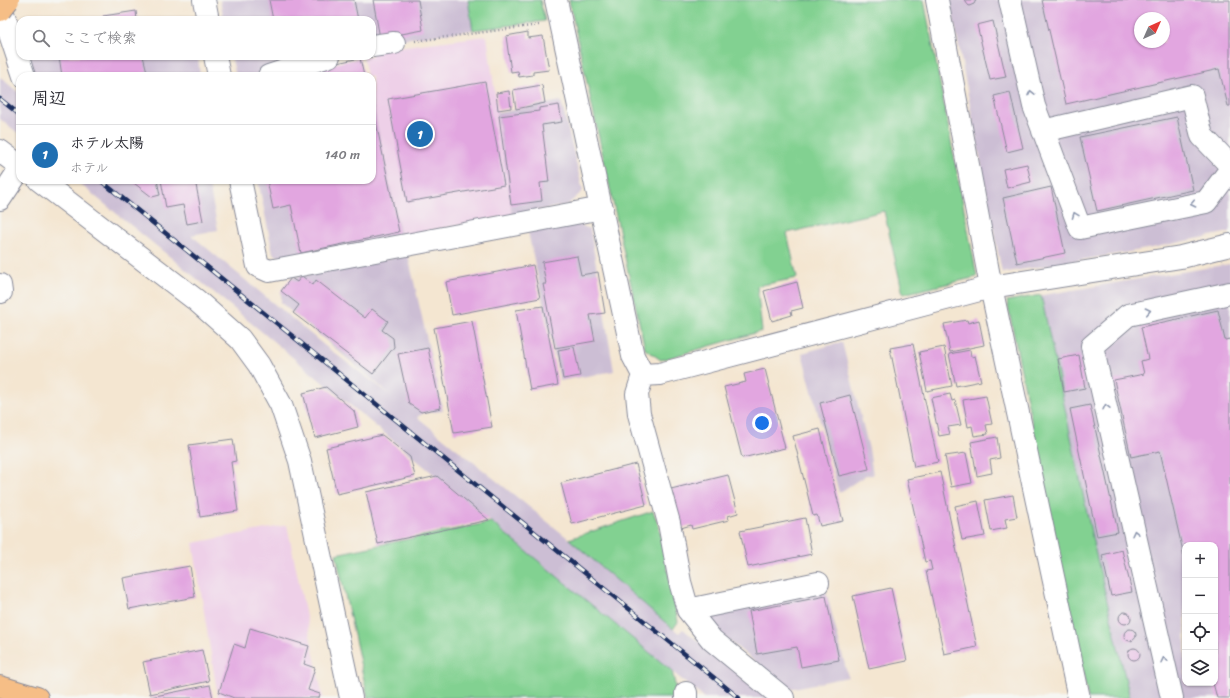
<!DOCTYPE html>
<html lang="ja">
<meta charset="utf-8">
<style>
body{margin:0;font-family:Sriracha,"Klee One",sans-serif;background:#f2f2f3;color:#2b2b33}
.controls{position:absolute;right:12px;bottom:12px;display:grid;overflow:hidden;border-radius:8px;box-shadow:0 1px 3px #0004}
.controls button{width:36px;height:36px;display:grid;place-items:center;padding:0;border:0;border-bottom:1px solid #e1e1e2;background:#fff;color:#2b2b33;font:20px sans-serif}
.compass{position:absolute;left:1134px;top:12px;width:36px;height:36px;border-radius:50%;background:#fff;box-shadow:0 1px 3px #0004;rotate:45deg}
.you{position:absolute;left:762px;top:423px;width:14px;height:14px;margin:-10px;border:3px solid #fff;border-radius:50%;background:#1a73e8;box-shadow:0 0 0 6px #1a73e833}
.badge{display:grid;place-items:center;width:26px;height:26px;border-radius:50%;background:#1f6fb2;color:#fff;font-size:13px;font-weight:700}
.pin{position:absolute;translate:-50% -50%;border:2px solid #fff;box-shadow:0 1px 4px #0006}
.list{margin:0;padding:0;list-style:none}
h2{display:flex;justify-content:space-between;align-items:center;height:52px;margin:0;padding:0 16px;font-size:17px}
h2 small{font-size:13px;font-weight:400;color:#7c7c81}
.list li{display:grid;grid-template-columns:26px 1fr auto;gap:12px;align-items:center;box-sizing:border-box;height:60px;padding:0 16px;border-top:1px solid #e1e1e2}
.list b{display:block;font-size:15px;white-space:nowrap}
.list p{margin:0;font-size:13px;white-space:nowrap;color:#7c7c81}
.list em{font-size:13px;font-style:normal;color:#7c7c81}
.icon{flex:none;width:22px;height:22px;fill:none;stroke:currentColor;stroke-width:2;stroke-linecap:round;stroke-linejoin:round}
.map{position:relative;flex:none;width:1230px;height:698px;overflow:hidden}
.search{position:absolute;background:#fff;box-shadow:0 1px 3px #0004;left:16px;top:16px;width:360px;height:44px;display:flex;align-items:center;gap:10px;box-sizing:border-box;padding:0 14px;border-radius:12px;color:#7c7c81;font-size:15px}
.panel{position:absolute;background:#fff;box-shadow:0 1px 3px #0004;left:16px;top:72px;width:360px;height:112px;border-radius:12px}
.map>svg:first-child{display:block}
.built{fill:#eed0e8}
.industrial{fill:#ccbed4;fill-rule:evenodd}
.green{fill:#82d191;stroke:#4e8078}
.building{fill:#e2a6e0;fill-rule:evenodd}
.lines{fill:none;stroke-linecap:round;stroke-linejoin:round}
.minor-casing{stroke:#888a98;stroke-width:24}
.highway-casing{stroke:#888a98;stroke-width:24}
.path{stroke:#888a98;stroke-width:2.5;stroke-dasharray:1 3;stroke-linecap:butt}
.minor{stroke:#fff;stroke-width:22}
.highway{stroke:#f6be86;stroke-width:22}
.rail-casing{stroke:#1b2f5e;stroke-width:4.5}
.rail{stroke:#f6f6f2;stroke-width:3;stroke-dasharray:9;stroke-linecap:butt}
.major-bridge-casing{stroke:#888a98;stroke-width:24;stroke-linecap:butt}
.major-bridge{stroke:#f6be86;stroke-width:22}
.oneway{stroke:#8d97ae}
</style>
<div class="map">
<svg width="1230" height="698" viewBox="0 0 1230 698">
<rect width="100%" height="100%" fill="#f6f6f2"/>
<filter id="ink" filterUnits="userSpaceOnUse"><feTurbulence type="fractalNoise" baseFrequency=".025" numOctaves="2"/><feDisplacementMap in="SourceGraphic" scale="8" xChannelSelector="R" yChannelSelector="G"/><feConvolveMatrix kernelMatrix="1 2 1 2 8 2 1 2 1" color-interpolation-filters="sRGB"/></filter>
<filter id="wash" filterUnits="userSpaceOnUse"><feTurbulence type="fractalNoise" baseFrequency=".012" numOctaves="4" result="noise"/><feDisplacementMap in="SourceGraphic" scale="16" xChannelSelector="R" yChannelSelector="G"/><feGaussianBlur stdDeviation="0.9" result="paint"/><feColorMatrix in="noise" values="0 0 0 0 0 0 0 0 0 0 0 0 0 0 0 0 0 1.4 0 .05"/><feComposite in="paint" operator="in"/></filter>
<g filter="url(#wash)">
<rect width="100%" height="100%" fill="#f4e6d1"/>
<path class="built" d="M487 36 512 215 401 236 372 100V76H367L363 56H372V50Z
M287 525 323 698H218L193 543Z"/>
<path class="industrial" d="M220 0H468L473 30 372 43V20H224Z
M950 0H1230V232L1147 249 1002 273ZM1140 18H1164V42H1140Z
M28 56H198L200 76H34Z
M231 56H310L254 76H236Z
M0 77 20 94V133H18L0 119Z
M372 100 401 236 280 257 273 254 258 180H372Z
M561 101 583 191 567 205 512 215 497 113Z
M75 180H208L218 230 191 235 325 346 393 397 281 303V291L291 278 408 255 443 411 424 413 417 417 569 539 673 629 679 633 683 629 767 698H704L233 308Z
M575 223 590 229 614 371 560 381 528 232Z
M1230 264V698H1088L1007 301ZM1185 545H1215V683H1185Z
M842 342 869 449 873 475H866L839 493 802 353Z
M826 591 848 677 789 689 717 631 706 616Z"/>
<path class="green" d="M468 0H540L545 21 473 30Z
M569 0H924L977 277 903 294 884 211 787 233 797 278 757 286 762 331 661 360 645 349Z
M1041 295 1094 546 1130 698H1088L1007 301Z
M653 511 659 526 678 622 673 629 569 539Z
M491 522 672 671 678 698H368L336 554Z"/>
<g id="blocks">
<path class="building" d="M269 0H354L358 20H273Z
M373 0H418L423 30 380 38Z
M964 0H976L974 4 969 6Z
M1042 0H1230V106H1228L1219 69 1066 104ZM1140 18H1164V42H1140Z
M136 11 137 20H104L103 16Z
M993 21 1006 77 990 80 977 25Z
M528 32V38L543 36 549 70 533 72V75L519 77 518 71 511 72 506 36Z
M59 56H143L148 76H62Z
M360 58 364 76H296L323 66Z
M485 82 504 185 407 202 388 99Z
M542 85 545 103 516 109 513 90Z
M509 91 511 108 498 110 496 93Z
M1010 92 1023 148 1007 152 994 96Z
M559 105 562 122 542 125 549 182 540 183 542 201 511 205 499 116 539 111V108Z
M373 108 399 232 301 253 291 205 273 209 267 180H372Z
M1177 117 1193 190 1097 211 1080 137Z
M1027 164 1031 182 1007 188 1003 169Z
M130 180H157L160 195 152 197Z
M161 180H195L203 221 187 224 183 205 166 208Z
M1051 187 1065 253 1017 263 1003 198Z
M577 256 581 275 598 272 605 313 590 315 595 341 555 348 543 284H546L542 262Z
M533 265 540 298 452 315 446 282Z
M302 276 313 285 316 280 365 318 372 309 388 321 382 330 393 338 394 347 373 374 293 313 299 305 281 291 291 278 297 282Z
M797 282 803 308 791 311 792 315 772 321 764 291Z
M543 306 558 385 530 390 516 310Z
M1218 310 1225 340 1230 339V698H1217L1213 683H1215V545H1185L1184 556 1160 451 1131 457 1114 380 1144 374 1141 361 1148 359 1141 327Z
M967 320 968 323 979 320 984 345 950 352 944 324Z
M472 321 492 427 454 433 434 328Z
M913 344 938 462 914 467 890 348Z
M574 347 580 376 563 379 558 350Z
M944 347 952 386 927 391 919 352Z
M428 348 441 408 421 412 409 404 398 354Z
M970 350 971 357 975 356 981 381 956 386 949 354Z
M1079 355 1085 388 1064 392 1058 359Z
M765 369 785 448 742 458 724 387 746 382 744 374Z
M326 387 354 411 358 427 315 438 303 393Z
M950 394 952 401 955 400 961 425 948 427 950 434 939 436 931 398Z
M850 395 869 469 839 476 820 403Z
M986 396 992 424 986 425 988 434 974 436 972 426 968 427 963 400Z
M1090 405 1118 532 1097 536 1070 409Z
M820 429 843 521 820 526 817 515 813 516 793 436Z
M382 435 410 457 415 476 337 494 326 448Z
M997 437 1000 458 990 460 992 473 977 476 971 442Z
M233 439 236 461 231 462 238 511 200 517 189 445Z
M966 453 972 483 951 487 945 456Z
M636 464 646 505 572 524 561 483Z
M940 472 977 647 944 654 926 571 932 570 930 561 925 562 907 479Z
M728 475 738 513 728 516 729 520 692 529 691 525 681 528 671 489Z
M437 476 489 520 378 544 366 492Z
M1013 495 1017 517 1005 519 1007 528 991 531 985 500Z
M978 501 985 536 962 540 955 506Z
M805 518 812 554 748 567 740 531Z
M1122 550 1132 592 1111 596 1102 555Z
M190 566 195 597 129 609 123 578Z
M891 588 907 661 869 669 853 596Z
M826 596 839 660 801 667 797 647 757 654 749 611Z
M1119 618a6 6 0 1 1 12 0a6 6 0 1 1-12 0Z
M250 628 309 646 304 664 315 668 308 690 320 694 319 698H234L219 692 234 644 245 648Z
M1124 635a6 6 0 1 1 12 0a6 6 0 1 1-12 0Z
M1128 654a6 6 0 1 1 12 0a6 6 0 1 1-12 0Z
M202 650 209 681 150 694 143 662Z
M210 685 213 698H150V697Z"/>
</g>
</g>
<g filter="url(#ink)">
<use href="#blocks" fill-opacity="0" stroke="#888a98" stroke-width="1"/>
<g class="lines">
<defs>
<path id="minor" d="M204 0 208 20
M556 0 633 356 643 375 660 374 991 287 1181 257 1230 245
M937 0 991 287 1079 698
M1010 0 1034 106 1080 228 1206 202 1230 170
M0 4 24 76
M372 46 394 43
M215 56 219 76
M269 76 329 56
M1043 131 1192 96 1202 136 1230 165
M0 151 20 166
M39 180 196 300 240 339 259 365 281 405 300 461 351 698
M240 180 258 266 269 271 602 208
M0 199 20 169
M0 285 1 292
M643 375 637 394 639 414 669 523 680 582 688 610 712 640 783 698
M688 610 818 583
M686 698V693
M1172 698 1092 346 1128 315 1230 293"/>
<path id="highway" d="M0 687 37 698"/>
</defs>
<use href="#minor" class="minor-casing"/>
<use href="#highway" class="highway-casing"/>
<path class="path" d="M415 41 539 25"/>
<use href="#minor" class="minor"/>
<use href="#highway" class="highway"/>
<defs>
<path id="rail" d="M0 99 20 115
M100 180 739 698"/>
</defs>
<use href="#rail" class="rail-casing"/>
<use href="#rail" class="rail"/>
<defs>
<path id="major-bridge" d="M0 10 8 0"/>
</defs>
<use href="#major-bridge" class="major-bridge-casing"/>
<use href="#major-bridge" class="major-bridge"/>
</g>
<defs><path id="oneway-chevron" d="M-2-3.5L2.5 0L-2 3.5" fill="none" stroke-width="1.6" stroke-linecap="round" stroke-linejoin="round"/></defs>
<g class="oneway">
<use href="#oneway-chevron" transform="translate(1031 93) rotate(-102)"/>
<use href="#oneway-chevron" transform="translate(1193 204) rotate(168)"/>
<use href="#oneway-chevron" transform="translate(1075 215) rotate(-111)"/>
<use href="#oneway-chevron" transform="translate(1148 311) rotate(-12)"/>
<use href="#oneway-chevron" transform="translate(1106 407) rotate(-103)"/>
<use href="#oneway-chevron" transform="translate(1135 533) rotate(-103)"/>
<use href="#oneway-chevron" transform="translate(1164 660) rotate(-103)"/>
</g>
</g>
</svg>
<div class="controls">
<button>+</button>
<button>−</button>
<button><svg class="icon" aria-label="locate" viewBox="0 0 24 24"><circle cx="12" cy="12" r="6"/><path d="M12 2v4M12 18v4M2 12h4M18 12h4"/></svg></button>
<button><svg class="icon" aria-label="layers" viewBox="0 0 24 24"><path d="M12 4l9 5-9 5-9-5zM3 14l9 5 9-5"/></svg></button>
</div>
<svg class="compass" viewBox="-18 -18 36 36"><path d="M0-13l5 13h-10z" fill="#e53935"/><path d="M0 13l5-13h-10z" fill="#7c7c81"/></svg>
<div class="you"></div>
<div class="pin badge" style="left:420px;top:134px">1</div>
<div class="search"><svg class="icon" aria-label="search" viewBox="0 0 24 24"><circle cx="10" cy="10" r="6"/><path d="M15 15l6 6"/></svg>ここで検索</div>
<section class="panel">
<h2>周辺<small></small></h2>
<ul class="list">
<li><span class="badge">1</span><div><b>ホテル太陽</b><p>ホテル</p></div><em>140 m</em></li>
</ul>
</section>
</div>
